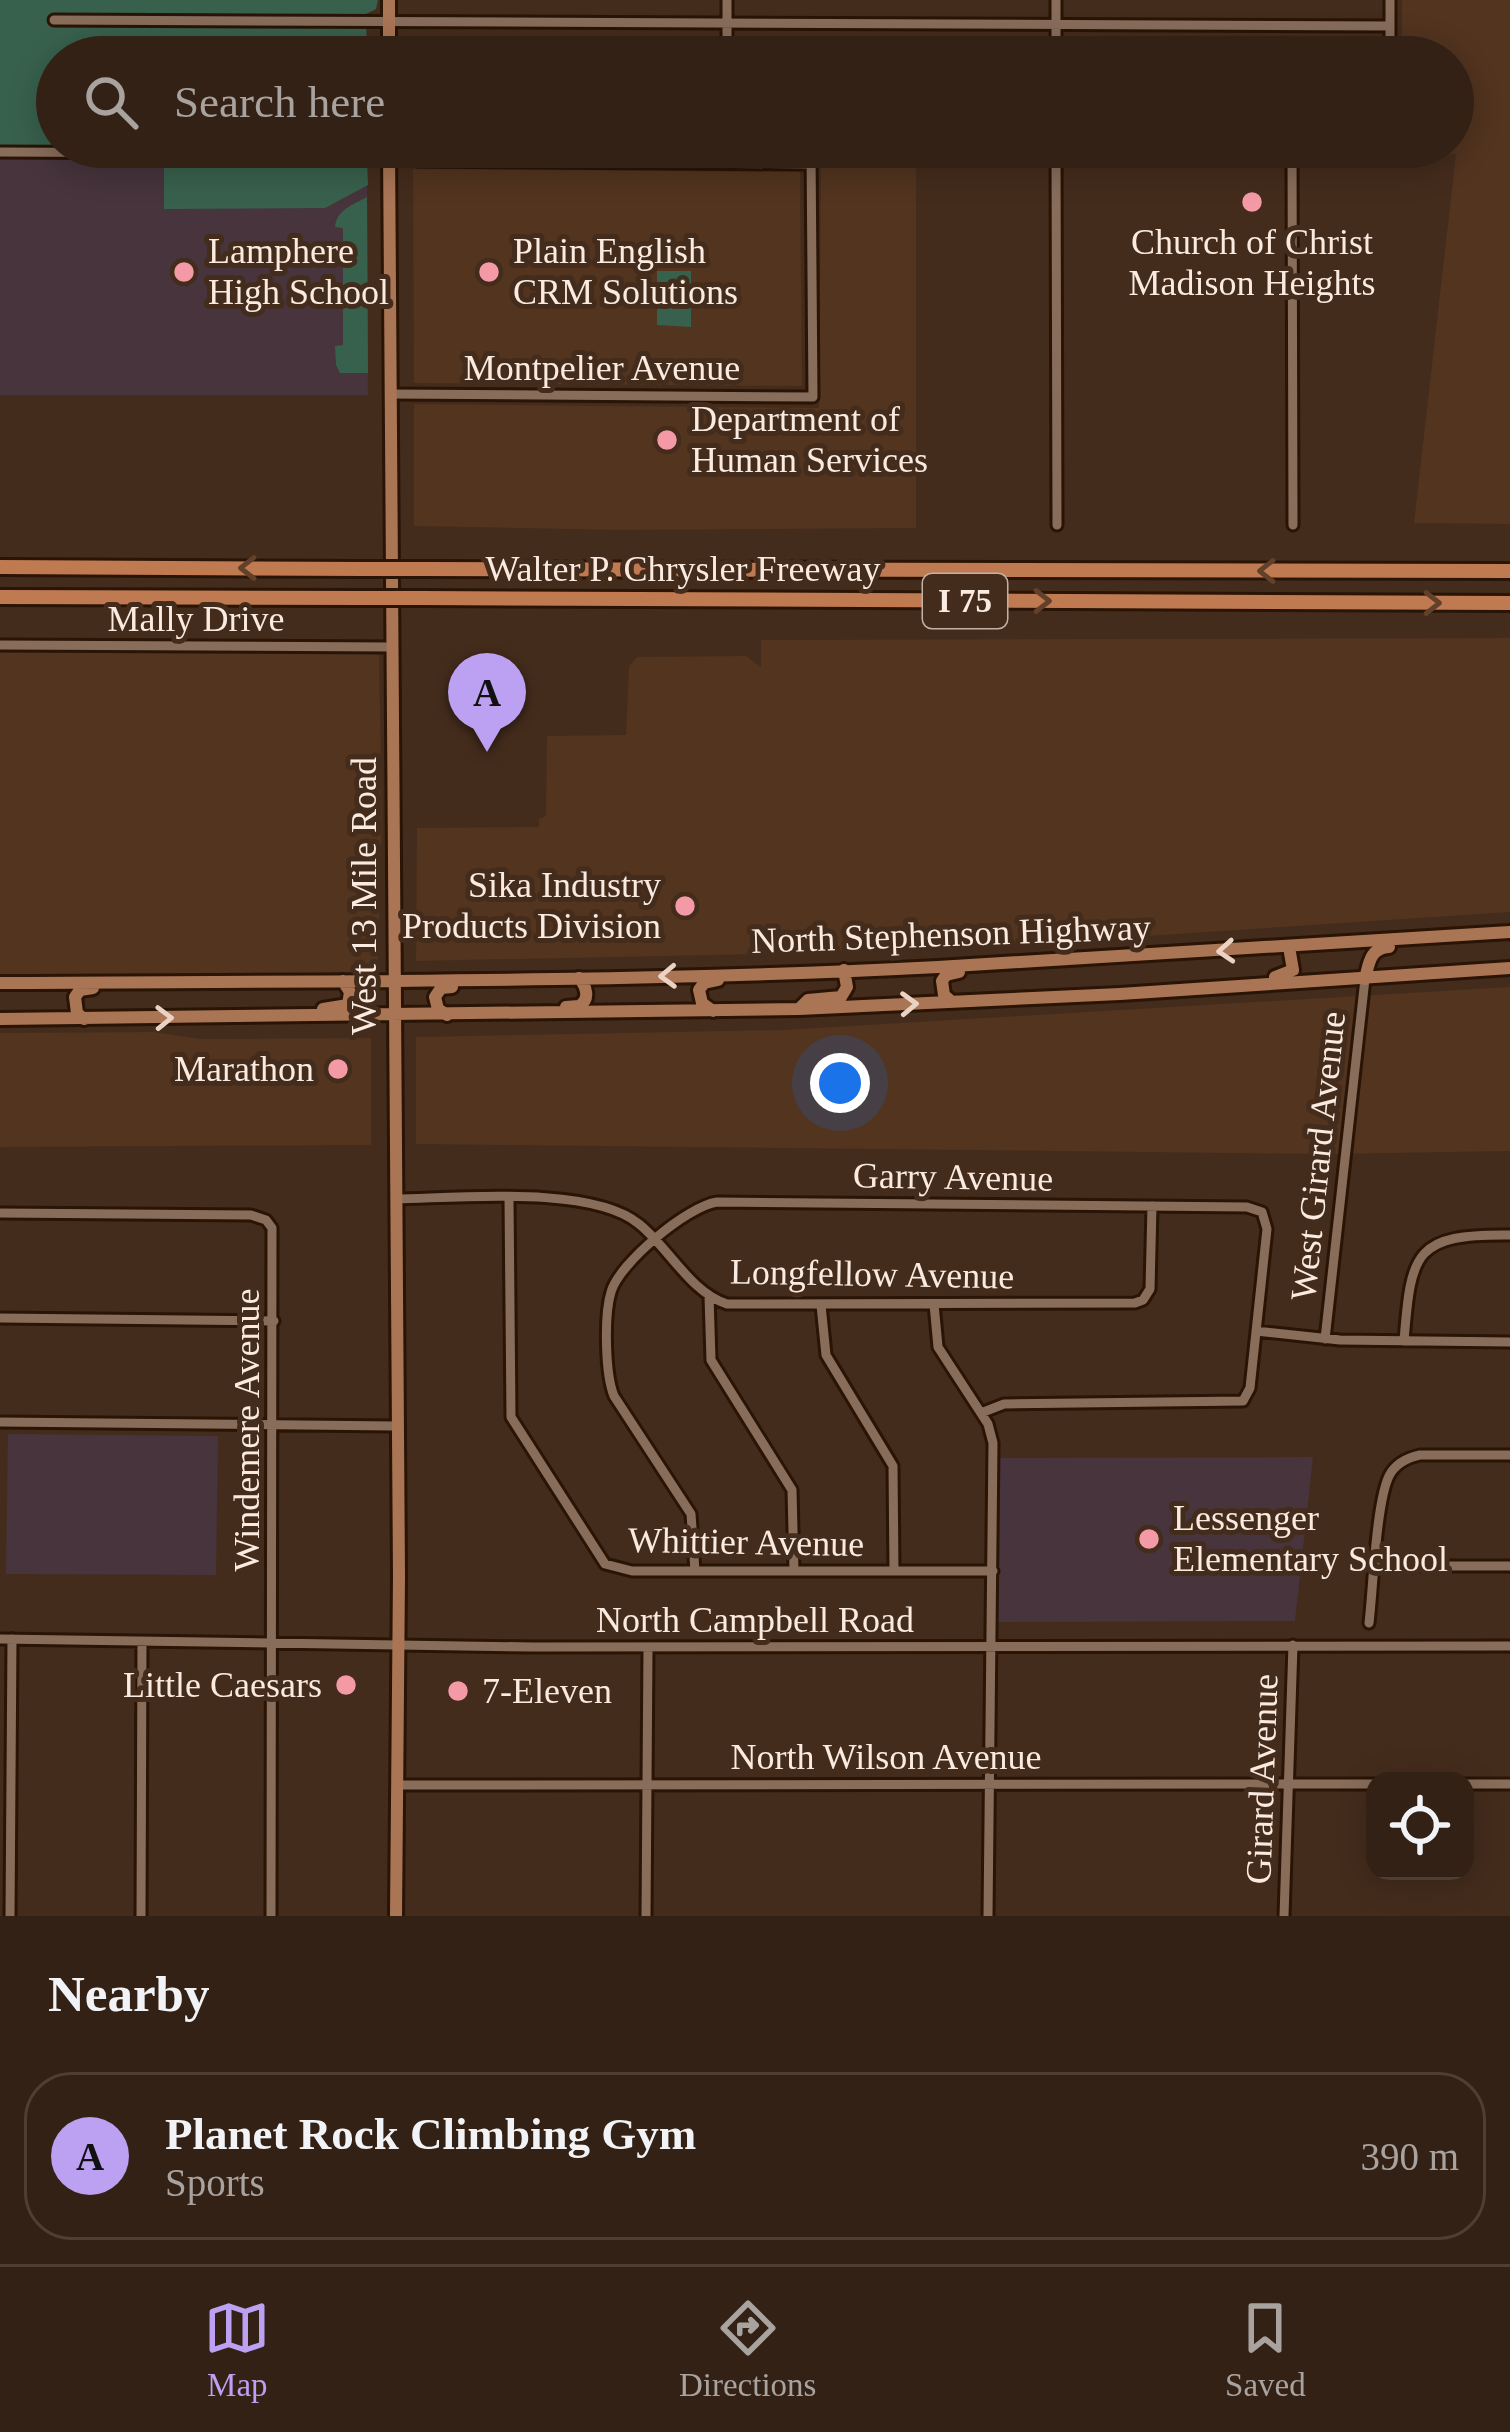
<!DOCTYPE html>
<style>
body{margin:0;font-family:"Times New Roman",serif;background:#3e2e22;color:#f1f3f6}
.controls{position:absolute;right:36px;bottom:36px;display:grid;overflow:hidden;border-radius:24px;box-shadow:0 6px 30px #0003}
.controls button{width:108px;height:108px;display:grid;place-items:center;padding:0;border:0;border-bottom:3px solid #4e3e34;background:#332115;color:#f1f3f6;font:60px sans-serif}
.you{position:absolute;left:840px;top:1083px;width:42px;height:42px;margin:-30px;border:9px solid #fff;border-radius:50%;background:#1a73e8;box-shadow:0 0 0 18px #1a73e833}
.badge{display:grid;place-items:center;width:78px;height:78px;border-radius:50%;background:#bca0f2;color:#111;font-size:39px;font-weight:700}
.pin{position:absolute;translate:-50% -99px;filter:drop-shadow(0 3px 6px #0008)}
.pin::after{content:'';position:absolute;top:63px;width:42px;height:36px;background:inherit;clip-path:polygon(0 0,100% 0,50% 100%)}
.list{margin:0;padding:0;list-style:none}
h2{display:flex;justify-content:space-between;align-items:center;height:156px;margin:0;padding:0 48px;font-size:51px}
h2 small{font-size:39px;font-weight:400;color:#a9a3a0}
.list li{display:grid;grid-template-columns:78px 1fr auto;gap:36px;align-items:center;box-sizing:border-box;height:168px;margin:0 24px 24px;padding:0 24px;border:3px solid #4e3e34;border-radius:48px}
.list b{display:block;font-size:45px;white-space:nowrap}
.list p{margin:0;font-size:39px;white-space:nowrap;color:#a9a3a0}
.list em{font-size:39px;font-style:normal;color:#a9a3a0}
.icon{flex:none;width:66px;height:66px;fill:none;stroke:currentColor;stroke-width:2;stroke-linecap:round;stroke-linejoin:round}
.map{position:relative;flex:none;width:1510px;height:1916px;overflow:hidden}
.search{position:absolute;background:#332115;box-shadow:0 6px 30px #0003;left:36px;right:36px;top:36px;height:132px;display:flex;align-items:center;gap:30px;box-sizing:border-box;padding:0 42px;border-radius:66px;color:#a9a3a0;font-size:45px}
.sheet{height:348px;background:#332115}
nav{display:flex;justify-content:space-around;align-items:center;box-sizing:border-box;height:168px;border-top:3px solid #4e3e34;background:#332115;font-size:33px;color:#a9a3a0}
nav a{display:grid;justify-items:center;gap:6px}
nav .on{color:#bca0f2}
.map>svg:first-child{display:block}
.built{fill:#52341f}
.education{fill:#47343c}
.green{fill:#38614d}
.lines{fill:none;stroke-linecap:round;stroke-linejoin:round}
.minor-casing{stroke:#291405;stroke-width:15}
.major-casing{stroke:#291405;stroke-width:18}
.highway-casing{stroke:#291405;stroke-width:20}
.minor{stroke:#886d5b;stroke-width:9}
.major{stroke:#aa7555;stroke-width:12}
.highway{stroke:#c07a51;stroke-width:14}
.highway-bridge-casing{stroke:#291405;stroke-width:20;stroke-linecap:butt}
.highway-bridge{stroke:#c07a51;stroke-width:14}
.oneway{stroke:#634029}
.oneway2{stroke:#ead3c4}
.poi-dot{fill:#f49aa6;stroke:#442c1c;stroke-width:4.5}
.labels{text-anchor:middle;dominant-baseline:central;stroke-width:10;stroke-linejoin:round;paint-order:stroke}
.shield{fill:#442c1c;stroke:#c3b1a5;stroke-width:3}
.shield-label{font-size:33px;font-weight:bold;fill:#faeae0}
.poi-label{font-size:36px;fill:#faeae0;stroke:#442c1c;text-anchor:start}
.street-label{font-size:36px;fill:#faeae0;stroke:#442c1c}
</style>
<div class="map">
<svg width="1510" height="1916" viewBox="0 0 1510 1916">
<rect width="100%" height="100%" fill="#442c1c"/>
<path class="built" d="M1402 0H1510V524L1414 523 1456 154 1402 153V147H1453V57H1402Z
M916 159V528L619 530 414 526V404L819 408 821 160Z
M413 169 800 172 802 386 414 383Z
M1510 638V912L1056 942 761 954 416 961 417 828 539 827V819L546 816 547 736 626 735 629 666 637 657 746 656 761 667V640Z
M0 651H360L379 655 382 816 378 958 372 972 0 978Z
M1510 987V1151L1329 1154 416 1144V1037L783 1030Z
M153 1032 201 1039 371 1038V1145L0 1147V1033Z"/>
<path class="education" d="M0 147 367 149 368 395H0Z
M8 1434 218 1436 216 1575 6 1574Z
M1313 1457 1295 1621 993 1622V1458Z"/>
<path class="green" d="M0 0H378L376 9 366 14 367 57H57V147L367 149 0 147Z
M164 159 367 160 368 185 325 208 164 209Z
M367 197 368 373H340L336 365 335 346 343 345V228L335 227C337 209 353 205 367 197Z
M657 271H691V327L657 325Z"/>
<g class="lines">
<defs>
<path id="minor" d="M727 0V57
M1056 0V57
M1390 0V57
M54 20 1390 26
M626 147 868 153
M1056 147 1057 525
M1292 147 1293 525
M917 151 1189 152 1234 147
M0 152 389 154 418 161 812 164
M390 394 813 397 811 151
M0 645 392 647
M396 1199C458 1198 592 1185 639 1224 669 1248 690 1292 727 1304L1135 1303 1143 1300 1150 1289 1152 1206
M509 1199 511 1417 605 1564 632 1571H993
M0 1213 251 1215 266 1220 272 1228 271 1916
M709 1296 711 1360 792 1490 794 1571
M934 1304 938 1347 988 1424 993 1443 988 1916
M821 1305 826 1355 893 1466 894 1571
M0 1318 274 1321
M1256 1331 1340 1340 1510 1342
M1325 1339 1365 979
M1404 1341C1411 1251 1415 1234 1510 1235
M0 1422 395 1426
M1376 1566H1510
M695 1571 691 1514 614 1396C605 1374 604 1315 611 1292 619 1263 688 1206 717 1202L1247 1207 1262 1212 1267 1229 1250 1388 1243 1401 1004 1404 981 1413
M1369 1623C1373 1590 1376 1503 1389 1476 1395 1464 1406 1458 1420 1455H1510
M0 1639 533 1647 1510 1646
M1465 1784H1510
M398 1785 1375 1784
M10 1916 12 1639
M141 1916 142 1642
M646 1916 648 1648
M1284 1916 1293 1645"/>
<path id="major" d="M389 0V57
M389 147 399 1576 396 1916
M1275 977 1293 970 1289 947
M1365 979C1369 963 1370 948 1389 947
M0 983C312 981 626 983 938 967 1128 957 1319 944 1510 932
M952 1002 944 995 942 981 946 975 959 972
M566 1007 579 1006C591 999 586 986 579 978
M800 1008 808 1000 841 997 847 987 844 970
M323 1009 348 1005 350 992 343 981
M713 1011 702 1003 699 990 704 983 718 980
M447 1015 438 1009 435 997 441 988 452 987
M0 1019 799 1009 1120 994 1510 968
M84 1019 77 1013 75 997 80 990 93 988"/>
<path id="highway" d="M0 567 365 569
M423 569 1510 571
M0 597 363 598
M421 598 1510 603"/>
</defs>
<use href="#minor" class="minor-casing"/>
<use href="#major" class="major-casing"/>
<use href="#highway" class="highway-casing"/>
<use href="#minor" class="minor"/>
<use href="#major" class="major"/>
<use href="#highway" class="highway"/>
<defs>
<path id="highway-bridge" d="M365 569H423
M363 598H421"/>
</defs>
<use href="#highway-bridge" class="highway-bridge-casing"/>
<use href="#highway-bridge" class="highway-bridge"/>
</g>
<defs><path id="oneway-chevron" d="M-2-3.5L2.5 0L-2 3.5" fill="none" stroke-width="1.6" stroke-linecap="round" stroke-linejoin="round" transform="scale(3)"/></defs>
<g class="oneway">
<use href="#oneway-chevron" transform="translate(248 568) rotate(-180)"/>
<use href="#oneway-chevron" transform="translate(1267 571) rotate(-180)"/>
<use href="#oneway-chevron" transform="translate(1042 601)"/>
<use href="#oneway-chevron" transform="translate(1432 603)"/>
</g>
<g class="oneway2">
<use href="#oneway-chevron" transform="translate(1226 951) rotate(176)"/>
<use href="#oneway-chevron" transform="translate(668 976) rotate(178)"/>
<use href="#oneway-chevron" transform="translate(909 1004) rotate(-2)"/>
<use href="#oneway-chevron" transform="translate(164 1018) rotate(-1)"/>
</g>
<g class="poi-dot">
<circle cx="1252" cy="202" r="12"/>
<circle cx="184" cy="272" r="12"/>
<circle cx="489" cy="272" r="12"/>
<circle cx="667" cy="440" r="12"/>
<circle cx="685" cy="906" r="12"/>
<circle cx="338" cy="1069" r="12"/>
<circle cx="1149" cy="1539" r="12"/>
<circle cx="346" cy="1685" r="12"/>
<circle cx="458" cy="1691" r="12"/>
</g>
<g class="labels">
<rect class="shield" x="923" y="574" width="84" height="54" rx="9"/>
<g class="shield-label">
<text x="965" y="601">I 75</text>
</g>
<g class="poi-label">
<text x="1252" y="242" text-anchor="middle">Church of Christ<tspan x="1252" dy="41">Madison Heights</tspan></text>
<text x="208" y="251">Lamphere<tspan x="208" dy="41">High School</tspan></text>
<text x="513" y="251">Plain English<tspan x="513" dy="41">CRM Solutions</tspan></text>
<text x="691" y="419">Department of<tspan x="691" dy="41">Human Services</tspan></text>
<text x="661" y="885" text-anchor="end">Sika Industry<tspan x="661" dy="41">Products Division</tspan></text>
<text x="314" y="1069" text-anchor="end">Marathon</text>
<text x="1173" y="1518">Lessenger<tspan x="1173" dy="41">Elementary School</tspan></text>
<text x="322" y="1685" text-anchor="end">Little Caesars</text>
<text x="482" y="1691">7-Eleven</text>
</g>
<g class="street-label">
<text x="602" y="368">Montpelier Avenue</text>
<text x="683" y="569">Walter P. Chrysler Freeway</text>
<text x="196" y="619">Mally Drive</text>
<text transform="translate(364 896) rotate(-90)">West 13 Mile Road</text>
<text transform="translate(951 934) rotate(-2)">North Stephenson Highway</text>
<text transform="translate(1318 1156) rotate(-84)">West Girard Avenue</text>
<text transform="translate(953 1177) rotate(1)">Garry Avenue</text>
<text transform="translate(872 1274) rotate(1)">Longfellow Avenue</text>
<text transform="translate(247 1430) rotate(-90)">Windemere Avenue</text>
<text transform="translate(746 1542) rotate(1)">Whittier Avenue</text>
<text x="755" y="1620">North Campbell Road</text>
<text x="886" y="1757">North Wilson Avenue</text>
<text transform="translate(1262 1779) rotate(-88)">Girard Avenue</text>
</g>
</g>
</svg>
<div class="controls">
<button><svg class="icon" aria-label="locate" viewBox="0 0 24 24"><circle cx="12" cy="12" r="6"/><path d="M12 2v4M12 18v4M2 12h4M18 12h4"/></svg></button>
</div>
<div class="you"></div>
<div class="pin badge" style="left:487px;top:752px">A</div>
<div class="search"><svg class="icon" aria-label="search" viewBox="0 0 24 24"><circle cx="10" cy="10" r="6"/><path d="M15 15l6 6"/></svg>Search here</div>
</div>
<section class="sheet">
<h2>Nearby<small></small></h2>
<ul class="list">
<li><span class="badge">A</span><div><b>Planet Rock Climbing Gym</b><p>Sports</p></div><em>390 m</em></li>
</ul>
</section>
<nav>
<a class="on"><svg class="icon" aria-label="map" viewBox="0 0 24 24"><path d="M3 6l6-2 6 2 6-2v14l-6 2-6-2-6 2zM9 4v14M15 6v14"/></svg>Map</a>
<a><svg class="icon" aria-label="directions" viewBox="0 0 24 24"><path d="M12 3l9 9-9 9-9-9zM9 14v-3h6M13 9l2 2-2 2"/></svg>Directions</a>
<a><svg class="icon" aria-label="saved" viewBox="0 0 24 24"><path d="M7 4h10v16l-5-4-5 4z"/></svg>Saved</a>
</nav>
